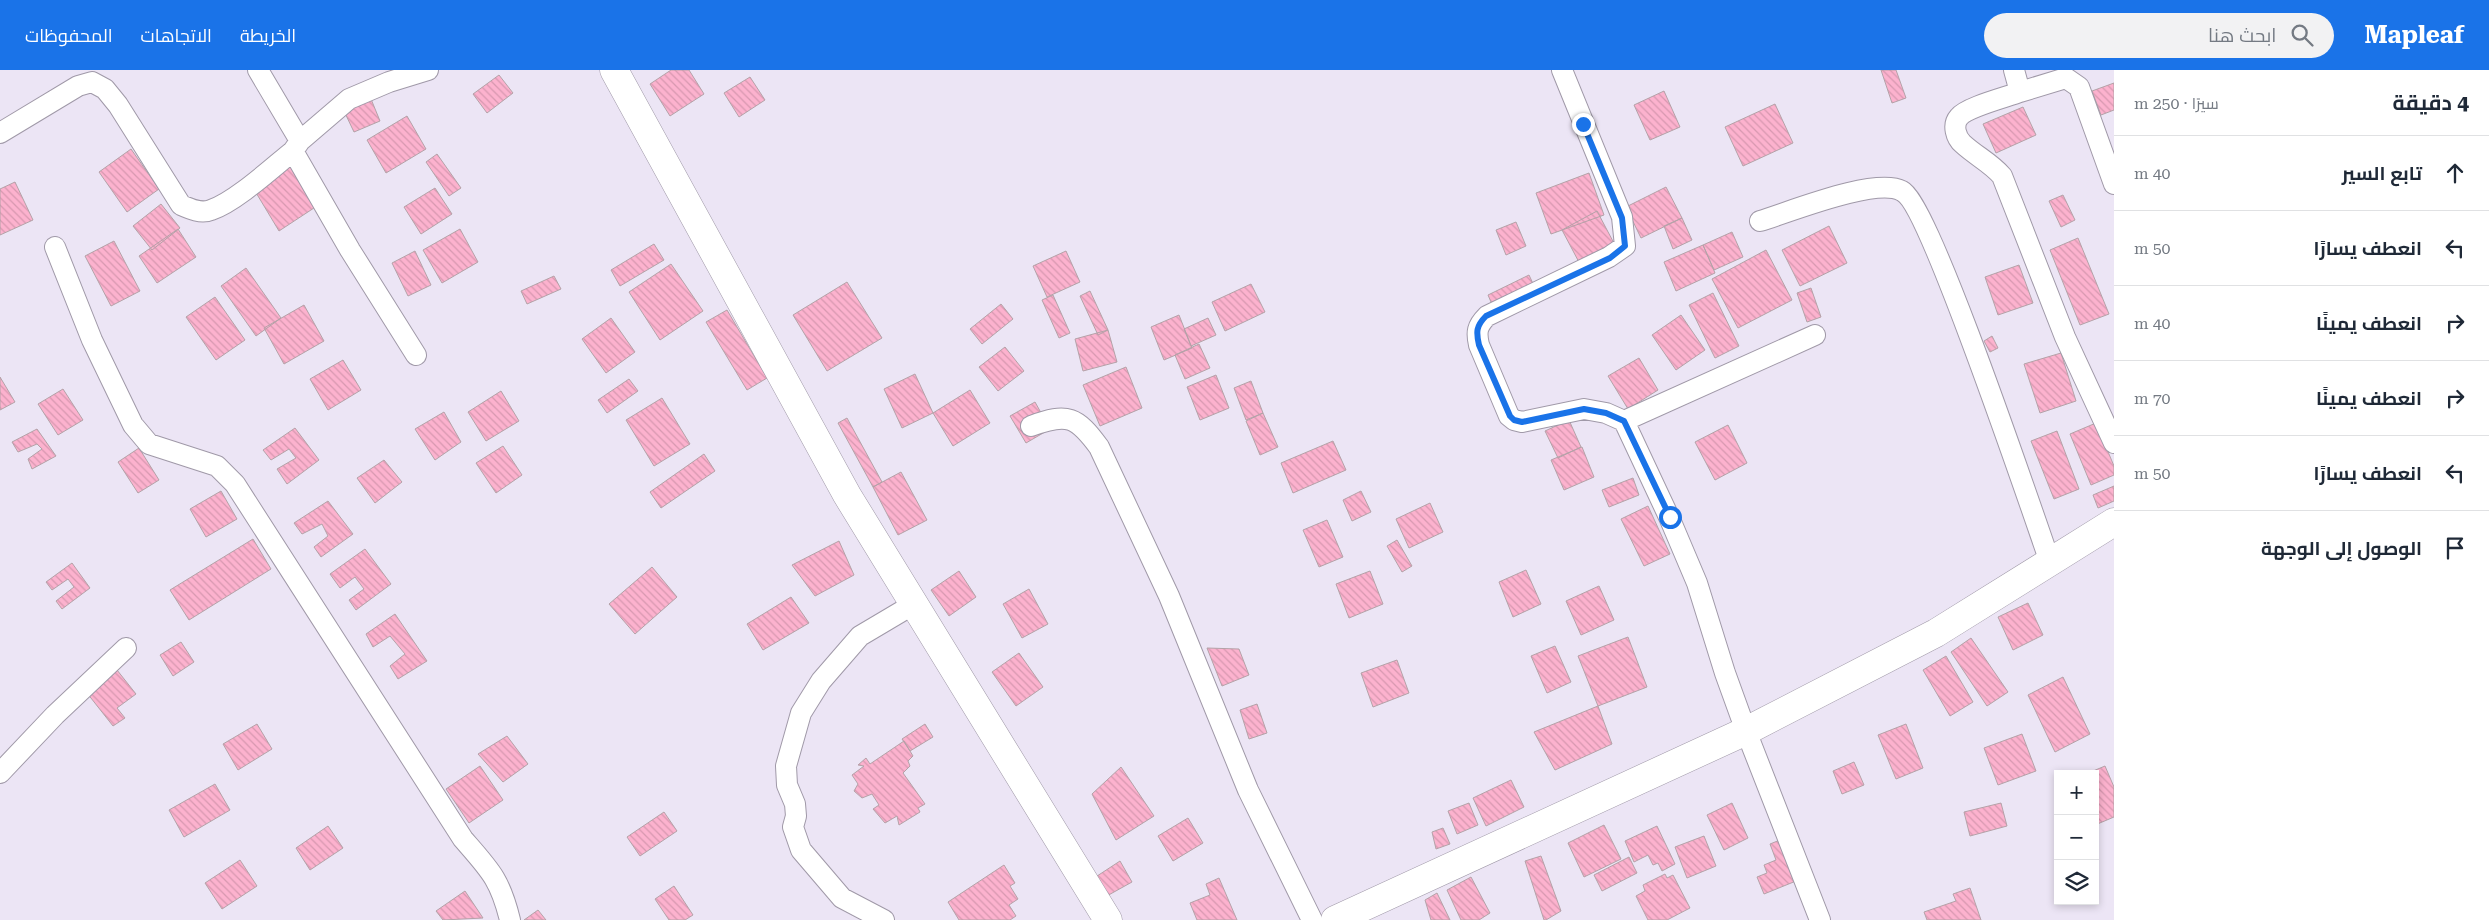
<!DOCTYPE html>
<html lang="ar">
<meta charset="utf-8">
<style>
body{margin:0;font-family:"Roboto Serif",Cairo,serif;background:#f2f2f3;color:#1f2937;direction:rtl}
.controls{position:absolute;right:15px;bottom:15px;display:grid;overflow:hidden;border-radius:0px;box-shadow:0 2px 8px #0003}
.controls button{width:45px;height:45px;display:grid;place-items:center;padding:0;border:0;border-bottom:1px solid #e0e1e3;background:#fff;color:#1f2937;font:25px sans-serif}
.stop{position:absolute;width:15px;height:15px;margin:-11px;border:4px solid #1a73e8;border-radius:50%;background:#fff}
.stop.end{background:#1a73e8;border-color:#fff;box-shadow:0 1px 5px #0008}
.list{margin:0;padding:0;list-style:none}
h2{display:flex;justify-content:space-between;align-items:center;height:65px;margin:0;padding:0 20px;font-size:21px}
h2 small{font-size:16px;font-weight:400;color:#747a83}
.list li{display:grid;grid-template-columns:32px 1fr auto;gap:15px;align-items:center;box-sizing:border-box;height:75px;padding:0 20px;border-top:1px solid #e0e1e3}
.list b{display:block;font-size:19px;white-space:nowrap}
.list em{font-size:16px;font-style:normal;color:#747a83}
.icon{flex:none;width:28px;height:28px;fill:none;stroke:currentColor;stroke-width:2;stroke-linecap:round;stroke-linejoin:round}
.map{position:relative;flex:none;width:2114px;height:850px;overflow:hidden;direction:ltr}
header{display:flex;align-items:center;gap:30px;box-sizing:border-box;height:70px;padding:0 25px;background:#1a73e8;color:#fff}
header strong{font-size:24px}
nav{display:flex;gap:28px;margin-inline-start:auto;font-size:18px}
.search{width:350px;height:45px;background:#f2f2f3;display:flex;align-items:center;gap:12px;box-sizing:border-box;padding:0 18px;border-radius:28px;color:#747a83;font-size:19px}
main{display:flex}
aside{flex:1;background:#fff}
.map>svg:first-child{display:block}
.building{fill:url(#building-back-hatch);stroke:#b4a2a8}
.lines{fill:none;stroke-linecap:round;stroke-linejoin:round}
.street-casing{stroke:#a099a8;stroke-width:22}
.secondary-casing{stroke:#a099a8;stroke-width:29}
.street{stroke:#fff;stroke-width:20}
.secondary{stroke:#fff;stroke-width:28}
.route{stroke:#1a73e8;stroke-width:6}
</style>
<header>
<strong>Mapleaf</strong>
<div class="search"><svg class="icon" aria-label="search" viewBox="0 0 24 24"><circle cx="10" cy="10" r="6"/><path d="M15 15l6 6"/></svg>ابحث هنا</div>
<nav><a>الخريطة</a><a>الاتجاهات</a><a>المحفوظات</a></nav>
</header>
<main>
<aside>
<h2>4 دقيقة<small>سيرًا · 250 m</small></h2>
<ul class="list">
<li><svg class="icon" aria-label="ahead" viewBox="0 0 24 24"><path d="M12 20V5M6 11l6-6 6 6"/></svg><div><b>تابع السير</b></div><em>40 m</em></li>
<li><svg class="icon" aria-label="left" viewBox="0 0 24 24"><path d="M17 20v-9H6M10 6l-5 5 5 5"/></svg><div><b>انعطف يسارًا</b></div><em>50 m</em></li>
<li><svg class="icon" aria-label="right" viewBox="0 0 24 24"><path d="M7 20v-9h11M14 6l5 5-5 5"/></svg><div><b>انعطف يمينًا</b></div><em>40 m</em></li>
<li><svg class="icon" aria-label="right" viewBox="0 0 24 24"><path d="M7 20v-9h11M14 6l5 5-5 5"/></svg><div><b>انعطف يمينًا</b></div><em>70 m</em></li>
<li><svg class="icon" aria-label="left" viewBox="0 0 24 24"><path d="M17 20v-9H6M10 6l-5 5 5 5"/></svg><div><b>انعطف يسارًا</b></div><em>50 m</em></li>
<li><svg class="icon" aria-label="arrive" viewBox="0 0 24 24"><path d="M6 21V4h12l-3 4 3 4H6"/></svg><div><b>الوصول إلى الوجهة</b></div></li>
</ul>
</aside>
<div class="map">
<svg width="2114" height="850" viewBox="0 0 2114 850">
<defs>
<pattern id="building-back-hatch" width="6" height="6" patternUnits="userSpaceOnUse" patternTransform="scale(1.25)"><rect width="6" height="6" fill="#fcb2ce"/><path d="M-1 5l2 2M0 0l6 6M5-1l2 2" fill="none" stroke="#d798b0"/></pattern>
</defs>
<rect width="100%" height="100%" fill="#ece5f5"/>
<path class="building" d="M671 0H689L704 24 670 46 650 14Z
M1881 0H1896L1906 28 1892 33Z
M499 5 513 23 487 43 473 24Z
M750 7 765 30 739 47 724 23Z
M2114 13V40L2101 45 2092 21Z
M1664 21 1680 57 1650 70 1634 35Z
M371 29 380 51 354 62 344 41Z
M1775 34 1793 73 1743 96 1725 57Z
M2023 37 2036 65 1996 83 1983 54Z
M407 46 426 79 386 103 367 70Z
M131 79 159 119 127 142 99 102Z
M437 84 461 118 449 126 426 92Z
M290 92 317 136 279 161 252 116Z
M1589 103 1604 145 1551 164 1536 123Z
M15 112 33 150 0 165V119Z
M1666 117 1682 148 1641 168 1626 137Z
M435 118 452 144 421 164 404 137Z
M2063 125 2075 150 2061 157 2049 131Z
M161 134 180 158 152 180 133 156Z
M1597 141 1616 177 1581 196 1562 160Z
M1682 148 1692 170 1673 179 1664 156Z
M1516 152 1526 176 1506 185 1496 160Z
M1829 156 1847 193 1800 216 1782 180Z
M178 159 196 187 157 213 139 186Z
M460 159 478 192 442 213 423 180Z
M1732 162 1743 187 1714 200 1703 175Z
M2078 168 2109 244 2080 255 2050 180Z
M114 171 140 221 111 236 85 186Z
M654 174 664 190 620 216 611 200Z
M1703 175 1715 203 1676 221 1664 192Z
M1766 180 1792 230 1738 258 1712 209Z
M415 181 431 215 408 226 392 193Z
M1066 181 1080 212 1047 227 1033 196Z
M671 194 703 241 660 270 629 222Z
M2019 195 2033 233 1998 245 1985 207Z
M246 198 281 248 256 266 221 216Z
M1529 205 1536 220 1494 239 1488 225Z
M554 206 561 219 527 234 521 221Z
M847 212 882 268 827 301 793 245Z
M1251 214 1265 242 1225 261 1212 232Z
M1811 218 1821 247 1807 252 1797 223Z
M1090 221 1108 260 1098 265 1080 226Z
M1713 223 1739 276 1715 288 1689 235Z
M1053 225 1070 263 1059 268 1042 230Z
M215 227 245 270 216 290 186 247Z
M1001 234 1013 249 982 274 970 259Z
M304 235 324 271 284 294 264 258Z
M727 240 767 308 747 320 706 252Z
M1179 245 1192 278 1164 290 1151 257Z
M1681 245 1705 280 1676 300 1652 265Z
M611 248 635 282 606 303 582 269Z
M1208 248 1216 265 1191 276 1184 259Z
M1108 260 1117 292 1083 301 1075 269Z
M1992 266 1998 278 1990 282 1984 271Z
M1199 274 1210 298 1185 309 1175 285Z
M1005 277 1024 301 998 321 979 297Z
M2061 283 2076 331 2040 343 2024 294Z
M1639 288 1658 320 1628 339 1608 306Z
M343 290 361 320 328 340 310 309Z
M1126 297 1142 338 1100 356 1083 315Z
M915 304 933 343 902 358 884 319Z
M1216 305 1229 338 1200 350 1187 317Z
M0 307 15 332 0 340Z
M629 309 638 321 607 343 598 330Z
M1251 311 1263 343 1246 350 1234 318Z
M63 319 83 350 58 365 38 334Z
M970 320 990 353 953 376 933 343Z
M501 321 519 351 486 371 468 342Z
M662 328 690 374 654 396 626 350Z
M1035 332 1050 359 1026 373 1010 346Z
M444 342 461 372 435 390 415 359Z
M1263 343 1278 377 1260 385 1246 351Z
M847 348 882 412 873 417 838 353Z
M1569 350 1581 377 1558 388 1545 361Z
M2096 353 2114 396V405L2091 415 2070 364Z
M1728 355 1747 393 1715 410 1695 372Z
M295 358 319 390 287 414 277 399 296 388 289 379 271 390 263 380Z
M37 359 56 386 32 399 28 389 42 379 37 374 18 382 12 372Z
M2057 361 2079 419 2054 429 2031 371Z
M1333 371 1346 400 1293 423 1281 393Z
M503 376 522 405 496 423 476 393Z
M1582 377 1594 407 1564 420 1551 390Z
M139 378 159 410 138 423 118 392Z
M704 384 715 401 661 438 650 422Z
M384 390 402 412 375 433 357 408Z
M901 402 927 450 898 465 873 417Z
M1633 408 1639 425 1609 437 1602 420Z
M2114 416V431L2098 438 2093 425Z
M221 421 237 449 206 467 190 439Z
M1361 421 1371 442 1352 451 1343 430Z
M328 431 353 464 321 487 314 477 328 466 322 454 302 464 294 453Z
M1430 433 1443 462 1409 478 1396 449Z
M1648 436 1670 484 1644 496 1621 449Z
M1327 450 1343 487 1319 497 1303 460Z
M253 469 271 499 189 550 170 520Z
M1397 470 1412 496 1402 502 1387 476Z
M839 471 854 505 815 526 792 495Z
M365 479 391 514 356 540 349 530 364 519 355 507 340 518 330 504Z
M72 493 90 518 62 539 56 531 74 517 68 509 52 520 46 512Z
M652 497 677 527 635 564 609 534Z
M1526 500 1541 534 1513 547 1499 512Z
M959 501 976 527 949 546 931 520Z
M1370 501 1383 534 1349 548 1336 514Z
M1599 516 1614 550 1581 565 1566 531Z
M1029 519 1048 554 1022 568 1003 534Z
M791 527 809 553 763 580 747 554Z
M2028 533 2043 565 2013 580 1998 547Z
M395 544 427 591 398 609 390 596 405 584 390 566 373 577 366 564Z
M1628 567 1647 617 1598 636 1578 586Z
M1971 568 2008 622 1987 636 1951 582Z
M181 572 194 592 173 606 160 585Z
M1555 576 1571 612 1547 623 1531 586Z
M1207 578 1239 579 1249 605 1222 616Z
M1019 583 1043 617 1016 636 992 602Z
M1946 586 1973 632 1950 646 1923 600Z
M1397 590 1409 623 1373 637 1361 603Z
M117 600 136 624 117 638 125 648 113 656 87 623Z
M2063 607 2090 664 2055 682 2028 625Z
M1257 634 1267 663 1249 669 1240 640Z
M1598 636 1612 674 1555 700 1534 662Z
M257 654 272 679 238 700 223 674Z
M925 654 933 667 910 681 902 669Z
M1906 654 1923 698 1896 709 1878 665Z
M2022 664 2036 701 1998 715 1984 678Z
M507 666 528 694 503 712 478 684Z
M904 671 913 686 908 691 910 696 903 703 925 734 918 738 920 742 899 755 897 746 885 753 873 739 879 735 872 724 862 728 854 721 858 714 852 705 864 696 858 695 866 688 870 694Z
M1854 692 1864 715 1842 724 1833 701Z
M480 696 503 730 469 753 446 719Z
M2105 696 2114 717V747L2095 755V704H2086Z
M1121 697 1154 746 1116 770 1092 724Z
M1511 710 1524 737 1486 756 1473 728Z
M215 714 230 740 184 767 169 740Z
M1469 733 1478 755 1457 764 1448 741Z
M1732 733 1748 768 1724 780 1707 745Z
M2001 733 2007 756 1970 766 1964 742Z
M664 742 677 761 640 786 627 767Z
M1188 748 1203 773 1173 791 1158 766Z
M1604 755 1621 789 1584 807 1568 773Z
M328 756 343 778 310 800 296 778Z
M1657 756 1675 794 1662 801 1658 793 1653 795 1648 785 1634 792 1625 771Z
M1443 758 1450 774 1436 779 1432 762Z
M1704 766 1716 796 1687 808 1675 777Z
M1780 770 1796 811 1764 824 1757 807 1767 803 1764 795 1776 790 1770 774Z
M1541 786 1561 841 1546 850H1544L1525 791Z
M1629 787 1637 803 1602 821 1594 805Z
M240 790 257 816 222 839 205 813Z
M1120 791 1132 812 1105 827 1091 810Z
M1004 795 1015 813 1010 816 1018 829 1009 835 1016 846 1010 850H959L948 832Z
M1665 804 1667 808 1673 805 1690 838 1667 850H1648L1636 826 1645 821 1643 815Z
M1471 807 1490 843 1479 850H1461L1447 820Z
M1219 808 1237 850H1197L1190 833 1210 825 1206 814Z
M674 816 693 845 685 850H669L655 829Z
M1970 818 1981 850H1927L1924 842 1956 831 1953 824Z
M465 821 483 848 443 850 436 841Z
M1437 823 1450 850H1431L1425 830Z
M538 840 546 850H524Z"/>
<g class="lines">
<defs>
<path id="street" d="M258 0 300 71
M1562 0 1622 147 1625 176 1609 187 1487 246C1477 256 1476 262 1479 275L1509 346 1514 350 1522 352 1584 339 1606 343 1624 351 1669 447 1697 513 1725 603 1746 661 1820 850
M2014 0 2020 22C2007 27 1967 37 1959 47 1952 55 1956 68 1963 74 1976 86 1991 93 2002 106L2065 267 2114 373
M2020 22 2066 8 2079 17 2114 114
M0 63 78 16 92 12 105 19 118 35 181 135C190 139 201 144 211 140 235 132 272 98 293 81L300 71 349 29 389 12 428 0
M293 81 350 180 416 285
M1760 151C1790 142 1875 107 1902 121 1929 134 2033 444 2050 492
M55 177 92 270 133 355 149 374 217 396 235 414 463 769C490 800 500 809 510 850
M1624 351 1815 265
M1031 356C1068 342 1077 347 1099 377L1169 526 1248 720 1312 850
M0 703 55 645 126 578
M884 850 842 828 801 780 793 757 796 746 795 734 787 715 786 696 801 643 821 611 860 566 914 534"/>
<path id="secondary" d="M614 0 847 425 1108 850
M1335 850 1746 661 1936 563 2114 452"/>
</defs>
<use href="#street" class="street-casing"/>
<use href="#secondary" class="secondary-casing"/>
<use href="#street" class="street"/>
<use href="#secondary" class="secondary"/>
</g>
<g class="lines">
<path class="route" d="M1583 54 1622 148 1625 176 1610 188 1486 246C1476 256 1476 262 1479 275L1510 346 1514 350 1522 352 1584 339 1606 343 1624 351 1670 447"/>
</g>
</svg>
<div class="controls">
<button>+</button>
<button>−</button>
<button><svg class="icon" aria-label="layers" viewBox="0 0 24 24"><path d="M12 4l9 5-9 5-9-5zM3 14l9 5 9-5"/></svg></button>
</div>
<div class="stop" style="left:1670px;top:447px"></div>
<div class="stop end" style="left:1583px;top:54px"></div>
</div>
</main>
